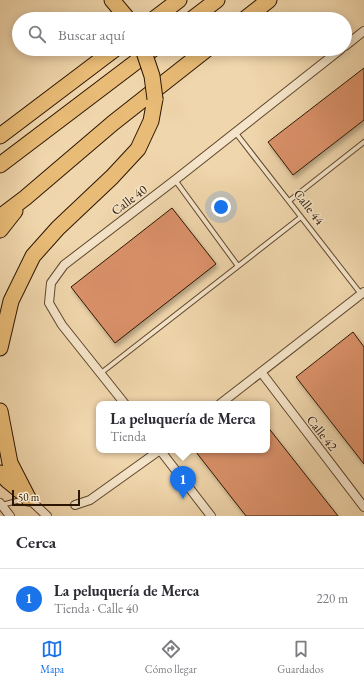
<!DOCTYPE html>
<html lang="es">
<meta charset="utf-8">
<style>
body{margin:0;font-family:"EB Garamond",serif;background:#f2f2f3;color:#2b2b33}
.scale{position:absolute;left:12px;bottom:10px;width:68px;box-sizing:border-box;padding-left:4px;border:2px solid #2c1601;border-top:0;font-size:11px;line-height:14px;white-space:nowrap;color:#2c1601;-webkit-text-stroke:3px #f5e4c9;paint-order:stroke}
.you{position:absolute;left:221px;top:207px;width:14px;height:14px;margin:-10px;border:3px solid #fff;border-radius:50%;background:#1a73e8;box-shadow:0 0 0 6px #1a73e833}
.badge{display:grid;place-items:center;width:26px;height:26px;border-radius:50%;background:#1a73e8;color:#fff;font-size:13px;font-weight:700}
.pin{position:absolute;translate:-50% -33px;filter:drop-shadow(0 1px 2px #0008)}
.pin::after{content:'';position:absolute;top:21px;width:14px;height:12px;background:inherit;clip-path:polygon(0 0,100% 0,50% 100%)}
.popup{position:absolute;left:96px;top:401px;width:174px;height:52px;box-sizing:border-box;display:grid;place-content:center;border-radius:8px;background:#fff;filter:drop-shadow(0 1px 3px #0005);font-size:13px;white-space:nowrap;color:#7c7c81}
.popup b{font-size:15px;color:#2b2b33}
.popup::after{content:'';position:absolute;left:50%;top:100%;margin-left:-8px;border:8px solid transparent;border-top-color:#fff}
.list{margin:0;padding:0;list-style:none}
h2{display:flex;justify-content:space-between;align-items:center;height:52px;margin:0;padding:0 16px;font-size:17px}
h2 small{font-size:13px;font-weight:400;color:#7c7c81}
.list li{display:grid;grid-template-columns:26px 1fr auto;gap:12px;align-items:center;box-sizing:border-box;height:60px;padding:0 16px;border-top:1px solid #e1e1e2}
.list b{display:block;font-size:15px;white-space:nowrap}
.list p{margin:0;font-size:13px;white-space:nowrap;color:#7c7c81}
.list em{font-size:13px;font-style:normal;color:#7c7c81}
.icon{flex:none;width:22px;height:22px;fill:none;stroke:currentColor;stroke-width:2;stroke-linecap:round;stroke-linejoin:round}
.map{position:relative;flex:none;width:364px;height:516px;overflow:hidden}
.search{position:absolute;background:#fff;box-shadow:0 2px 10px #0003;left:12px;right:12px;top:12px;height:44px;display:flex;align-items:center;gap:10px;box-sizing:border-box;padding:0 14px;border-radius:22px;color:#7c7c81;font-size:15px}
.sheet{height:112px;background:#fff}
nav{display:flex;justify-content:space-around;align-items:center;box-sizing:border-box;height:56px;border-top:1px solid #e1e1e2;background:#fff;font-size:11px;color:#7c7c81}
nav a{display:grid;justify-items:center;gap:2px}
nav .on{color:#1a73e8}
.map>svg:first-child{display:block}
.building{fill:#db916b;stroke:#2c1601;filter:url(#shadow)}
.lines{fill:none;stroke-linecap:round;stroke-linejoin:round}
.lane-casing{stroke:#5d462c;stroke-width:6}
.street-casing{stroke:#5d462c;stroke-width:10}
.highway-casing{stroke:#2c1601;stroke-width:17}
.lane{stroke:#f5e4c9;stroke-width:4}
.street{stroke:#f5e4c9;stroke-width:8}
.highway{stroke:#e8bb76;stroke-width:15}
.highway-bridge-casing{stroke:#2c1601;stroke-width:17;stroke-linecap:butt}
.highway-bridge{stroke:#e8bb76;stroke-width:15}
.labels{text-anchor:middle;dominant-baseline:central;stroke-width:3;stroke-linejoin:round;paint-order:stroke}
.street-label{font-size:13px;fill:#2c1601;stroke:#f5e4c9}
</style>
<div class="map">
<svg width="364" height="516" viewBox="0 0 364 516">
<defs>
<filter id="shadow"><feDropShadow dx="2" dy="3.5" stdDeviation="2" flood-color="#0004"/></filter>
</defs>
<rect width="100%" height="100%" fill="#f0d6ac"/>
<filter id="stains"><feTurbulence type="fractalNoise" baseFrequency=".005" numOctaves="4"/><feColorMatrix values="0 0 0 0 .2 0 0 0 0 .09 0 0 0 0 .02 0 0 0 .5 -.17"/></filter>
<radialGradient id="worn" r=".72"><stop offset=".6" stop-color="#630" stop-opacity="0"/><stop offset="1" stop-color="#630" stop-opacity=".3"/></radialGradient>
<path class="building" d="M364 68V120L293 175 268 142Z
M172 208 216 264 115 343 71 287Z
M353 332 364 347V464L296 377Z
M267 426 338 516H246L196 452 198 450H267Z"/>
<g class="lines">
<defs>
<path id="lane" d="M235 132 361 294
M175 180 238 266
M289 201 364 142
M101 373 301 217
M2 505 24 499"/>
<path id="street" d="M345 46 364 31
M261 372 364 507
M125 404 62 325 49 303 51 283 64 265 175 180 341 49
M220 404 364 292
M160 450 211 516
M28 498 47 516
M0 503 10 516
M75 505 90 500 160 450"/>
<path id="highway" d="M112 0 128 19
M154 19 179 0
M192 19 217 0
M245 19 269 0
M0 136 115 49
M0 165 153 49
M0 217 25 198 113 123 207 49
M0 230 15 211
M0 348 11 301 33 256 58 228 112 177 138 149 151 121 155 99
M0 411 10 463 28 498
M0 473 8 481 24 494"/>
</defs>
<use href="#lane" class="lane-casing"/>
<use href="#street" class="street-casing"/>
<use href="#highway" class="highway-casing"/>
<use href="#lane" class="lane"/>
<use href="#street" class="street"/>
<use href="#highway" class="highway"/>
<defs>
<path id="highway-bridge" d="M143 49 152 76 155 99"/>
</defs>
<use href="#highway-bridge" class="highway-bridge-casing"/>
<use href="#highway-bridge" class="highway-bridge"/>
</g>
<g class="labels">
<g class="street-label">
<text transform="translate(129 200) rotate(-37)">Calle 40</text>
<text transform="translate(309 207) rotate(52)">Calle 44</text>
<text transform="translate(322 433) rotate(52)">Calle 42</text>
</g>
</g>
<rect width="100%" height="100%" filter="url(#stains)"/>
<rect width="100%" height="100%" fill="url(#worn)"/>
</svg>
<div class="scale">50 m</div>
<div class="you"></div>
<div class="pin badge" style="left:183px;top:499px">1</div>
<div class="popup"><b>La peluquería de Merca</b>Tienda</div>
<div class="search"><svg class="icon" aria-label="search" viewBox="0 0 24 24"><circle cx="10" cy="10" r="6"/><path d="M15 15l6 6"/></svg>Buscar aquí</div>
</div>
<section class="sheet">
<h2>Cerca<small></small></h2>
<ul class="list">
<li><span class="badge">1</span><div><b>La peluquería de Merca</b><p>Tienda · Calle 40</p></div><em>220 m</em></li>
</ul>
</section>
<nav>
<a class="on"><svg class="icon" aria-label="map" viewBox="0 0 24 24"><path d="M3 6l6-2 6 2 6-2v14l-6 2-6-2-6 2zM9 4v14M15 6v14"/></svg>Mapa</a>
<a><svg class="icon" aria-label="directions" viewBox="0 0 24 24"><path d="M12 3l9 9-9 9-9-9zM9 14v-3h6M13 9l2 2-2 2"/></svg>Cómo llegar</a>
<a><svg class="icon" aria-label="saved" viewBox="0 0 24 24"><path d="M7 4h10v16l-5-4-5 4z"/></svg>Guardados</a>
</nav>
